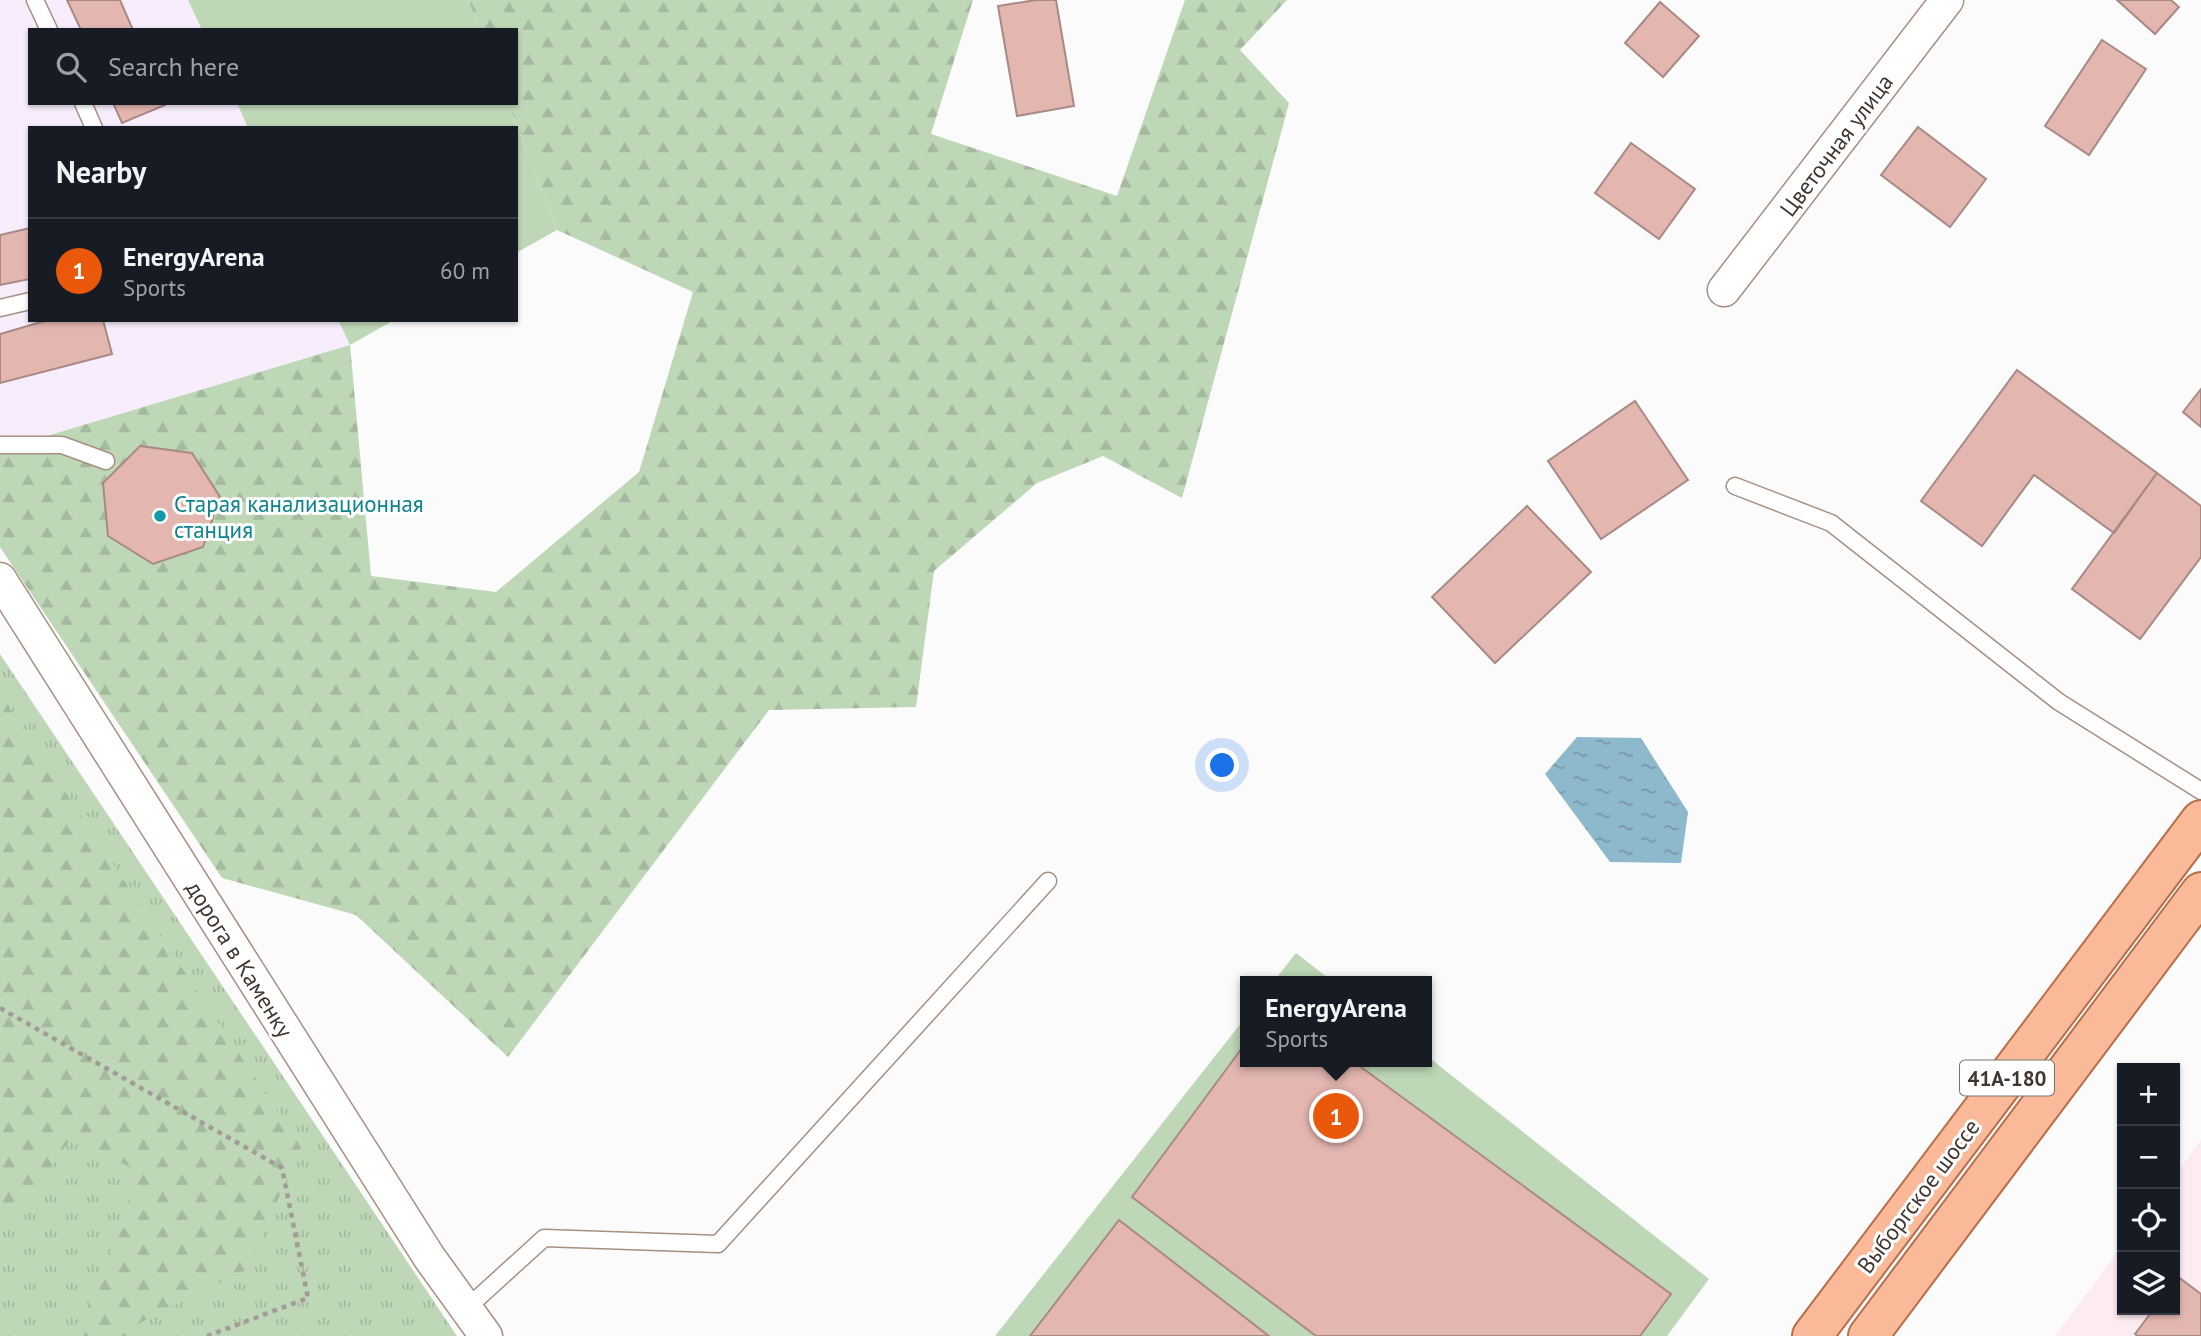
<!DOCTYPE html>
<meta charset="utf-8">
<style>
body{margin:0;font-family:"PT Sans",sans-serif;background:#20242c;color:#f1f3f6}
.controls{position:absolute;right:21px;bottom:21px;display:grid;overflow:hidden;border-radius:0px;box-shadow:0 2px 5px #0004}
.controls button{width:63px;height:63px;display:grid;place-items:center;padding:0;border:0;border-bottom:2px solid #363941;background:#171b24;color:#f1f3f6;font:35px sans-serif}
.you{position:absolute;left:1223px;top:766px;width:24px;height:24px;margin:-18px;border:5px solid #fff;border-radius:50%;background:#1a73e8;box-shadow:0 0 0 10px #1a73e833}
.badge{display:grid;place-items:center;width:46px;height:46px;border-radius:50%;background:#ea580c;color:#fff;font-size:23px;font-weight:700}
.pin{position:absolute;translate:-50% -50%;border:4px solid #fff;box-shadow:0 2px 7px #0006}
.popup{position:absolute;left:1240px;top:976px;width:192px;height:91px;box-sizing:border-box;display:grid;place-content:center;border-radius:0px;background:#171b24;filter:drop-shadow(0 2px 5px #0005);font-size:23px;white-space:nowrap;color:#9ea1a6}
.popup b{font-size:26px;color:#f1f3f6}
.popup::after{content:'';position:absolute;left:50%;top:100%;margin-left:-14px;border:14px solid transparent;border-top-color:#171b24}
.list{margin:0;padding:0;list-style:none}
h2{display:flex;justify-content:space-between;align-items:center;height:91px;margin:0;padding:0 28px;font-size:30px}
h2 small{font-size:23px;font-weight:400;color:#9ea1a6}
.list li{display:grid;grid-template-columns:46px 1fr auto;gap:21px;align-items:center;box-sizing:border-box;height:105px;padding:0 28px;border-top:2px solid #363941}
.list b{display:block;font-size:26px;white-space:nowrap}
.list p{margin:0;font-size:23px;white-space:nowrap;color:#9ea1a6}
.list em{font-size:23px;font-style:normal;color:#9ea1a6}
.icon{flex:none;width:38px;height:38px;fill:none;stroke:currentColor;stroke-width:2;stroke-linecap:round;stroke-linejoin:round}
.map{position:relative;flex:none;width:2201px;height:1336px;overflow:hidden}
.search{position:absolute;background:#171b24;box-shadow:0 2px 5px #0004;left:28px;top:28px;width:490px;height:77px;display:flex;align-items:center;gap:18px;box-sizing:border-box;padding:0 24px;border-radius:0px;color:#9ea1a6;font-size:26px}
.panel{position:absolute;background:#171b24;box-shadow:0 2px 5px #0004;left:28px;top:126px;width:490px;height:196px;border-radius:0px}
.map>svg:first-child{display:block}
.commercial{fill:#fcecf2}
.industrial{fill:#f7edfd}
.grass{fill:url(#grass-tufts)}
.forest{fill:url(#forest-firs)}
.garden{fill:#bed7b6}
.water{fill:url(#water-ripples)}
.building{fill:#e3b6b0;stroke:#a88a85;stroke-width:2}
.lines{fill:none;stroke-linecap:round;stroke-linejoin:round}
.service-casing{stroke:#a88f80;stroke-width:19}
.minor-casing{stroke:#a88f80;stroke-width:35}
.primary-casing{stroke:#b76e49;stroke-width:42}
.path{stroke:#a19c99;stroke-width:4.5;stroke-dasharray:5 5;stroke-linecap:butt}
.service{stroke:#fff;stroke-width:16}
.minor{stroke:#fff;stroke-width:32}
.primary{stroke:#faba9a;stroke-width:38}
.culture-dot{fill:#0f9aa8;stroke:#fff;stroke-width:2.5}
.labels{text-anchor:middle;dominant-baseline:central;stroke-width:6;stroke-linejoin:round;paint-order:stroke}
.shield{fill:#fff;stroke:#7a726e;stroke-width:2}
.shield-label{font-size:21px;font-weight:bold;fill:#413630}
.street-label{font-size:23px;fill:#413630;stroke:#fff}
.culture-label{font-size:23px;fill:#0d838f;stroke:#fff;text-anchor:start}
</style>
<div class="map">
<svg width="2201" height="1336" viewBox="0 0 2201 1336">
<defs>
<pattern id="grass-tufts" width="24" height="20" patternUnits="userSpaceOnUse" patternTransform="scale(1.75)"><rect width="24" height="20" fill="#bed7b6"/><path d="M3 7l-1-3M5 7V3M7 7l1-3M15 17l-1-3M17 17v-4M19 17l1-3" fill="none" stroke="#a4b99d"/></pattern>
<pattern id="forest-firs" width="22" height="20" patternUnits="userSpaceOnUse" patternTransform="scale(1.75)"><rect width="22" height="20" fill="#bed7b6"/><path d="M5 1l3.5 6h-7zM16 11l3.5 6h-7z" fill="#a4b99d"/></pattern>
<pattern id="water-ripples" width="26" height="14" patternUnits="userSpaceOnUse" patternTransform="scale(1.75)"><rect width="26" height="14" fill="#8eb9cc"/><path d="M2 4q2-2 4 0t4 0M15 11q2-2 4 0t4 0" fill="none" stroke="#7697a6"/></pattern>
</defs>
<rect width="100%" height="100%" fill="#fbfbfb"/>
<path class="commercial" d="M2201 1140V1336H2055L2122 1246V1310H2175V1175Z"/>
<path class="industrial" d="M0 0H188L202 30H30V103H237L248 128H30V320H338L350 345 0 450Z"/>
<path class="grass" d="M0 654 457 1336H0Z"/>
<path class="forest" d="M468 0H973L931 134 1117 196 1185 0H1287L1240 50 1289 103 1182 498 1103 456 1037 483 934 571 916 707 769 710 508 1057 356 915 222 878 0 547V450L350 345 371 576 496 592 639 472 693 292 557 230 508 103H516V30H480Z
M0 694 301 1147 247 1269 120 1333 164 1336H64L83 1323 139 1172 72 1137 0 1232Z"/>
<path class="garden" d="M188 0H468L480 30H202Z
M237 103H508L557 230 516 253V128H248Z
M338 320H394L350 345Z
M1296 953 1332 981H1274Z
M1245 1018V1062H1427V1056L1709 1279 1667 1336H995Z"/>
<path class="water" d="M1577 737 1641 738 1688 812 1681 863 1610 862 1545 774Z"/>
<path class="building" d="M67 0H120L133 30H81Z
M1036 0H1056L1074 106 1017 116 998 6Z
M2117 0H2171L2179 7 2155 34Z
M1660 2 1699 36 1663 77 1625 43Z
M2102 40 2146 69 2089 155 2045 126Z
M113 103H164L165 105 122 123Z
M1918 127 1986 179 1950 227 1881 175Z
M1631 143 1695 189 1659 239 1595 193Z
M30 228V279L0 285V235Z
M48 320H103L112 354 0 383V334Z
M2017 370 2157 473 2114 533 2034 475 1982 546 1921 501Z
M2201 389V427L2183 412Z
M1635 401 1688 480 1601 539 1548 461Z
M140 446 192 453 220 497 203 547 153 564 108 536 103 483Z
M2157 473 2201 506V557L2140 639 2072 589Z
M1527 506 1591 572 1495 663 1432 597Z
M1245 1044V1062H1354L1671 1294 1640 1336H1316L1132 1197Z
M1119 1220 1269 1336H1030Z
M2177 1276 2201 1294V1336H2138L2135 1334 2153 1310H2175Z"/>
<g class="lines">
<defs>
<path id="service" d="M35 0 49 30
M83 103 94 128
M0 308 30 301
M0 445H62L106 461
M1735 486 1831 523 2059 702 2201 791
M467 1308 544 1238 718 1244 1048 881"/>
<path id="minor" d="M1724 290 1947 0
M0 579 429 1257 486 1336"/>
<path id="primary" d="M1812 1336 2201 820
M1868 1336 2201 892"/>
</defs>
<use href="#service" class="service-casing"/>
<use href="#minor" class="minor-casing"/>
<use href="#primary" class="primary-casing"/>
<path class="path" d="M0 1008 282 1168 308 1298 207 1336"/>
<use href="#service" class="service"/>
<use href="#minor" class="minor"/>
<use href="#primary" class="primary"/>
</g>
<circle class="culture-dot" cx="160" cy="516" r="7"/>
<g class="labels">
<rect class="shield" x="1960" y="1060.5" width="94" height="35" rx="5"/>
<g class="shield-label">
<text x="2007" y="1078">41А-180</text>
</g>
<g class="street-label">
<text transform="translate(1836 145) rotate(-53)">Цветочная улица</text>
<text transform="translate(240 959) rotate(58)">дорога в Каменку</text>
<text transform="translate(1918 1196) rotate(-53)">Выборгское шоссе</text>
</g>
<g class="culture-label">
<text x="174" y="503">Старая канализационная<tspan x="174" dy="26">станция</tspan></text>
</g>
</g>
</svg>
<div class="controls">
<button>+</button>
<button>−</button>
<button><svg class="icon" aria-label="locate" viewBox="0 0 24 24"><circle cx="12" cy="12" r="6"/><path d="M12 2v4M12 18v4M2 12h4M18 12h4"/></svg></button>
<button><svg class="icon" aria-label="layers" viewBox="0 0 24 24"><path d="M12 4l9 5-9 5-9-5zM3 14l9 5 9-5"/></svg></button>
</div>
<div class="you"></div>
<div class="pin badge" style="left:1336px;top:1116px">1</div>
<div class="popup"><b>EnergyArena</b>Sports</div>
<div class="search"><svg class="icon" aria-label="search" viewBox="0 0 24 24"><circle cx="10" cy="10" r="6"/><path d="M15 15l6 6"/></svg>Search here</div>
<section class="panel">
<h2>Nearby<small></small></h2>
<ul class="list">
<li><span class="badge">1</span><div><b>EnergyArena</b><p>Sports</p></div><em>60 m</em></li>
</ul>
</section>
</div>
